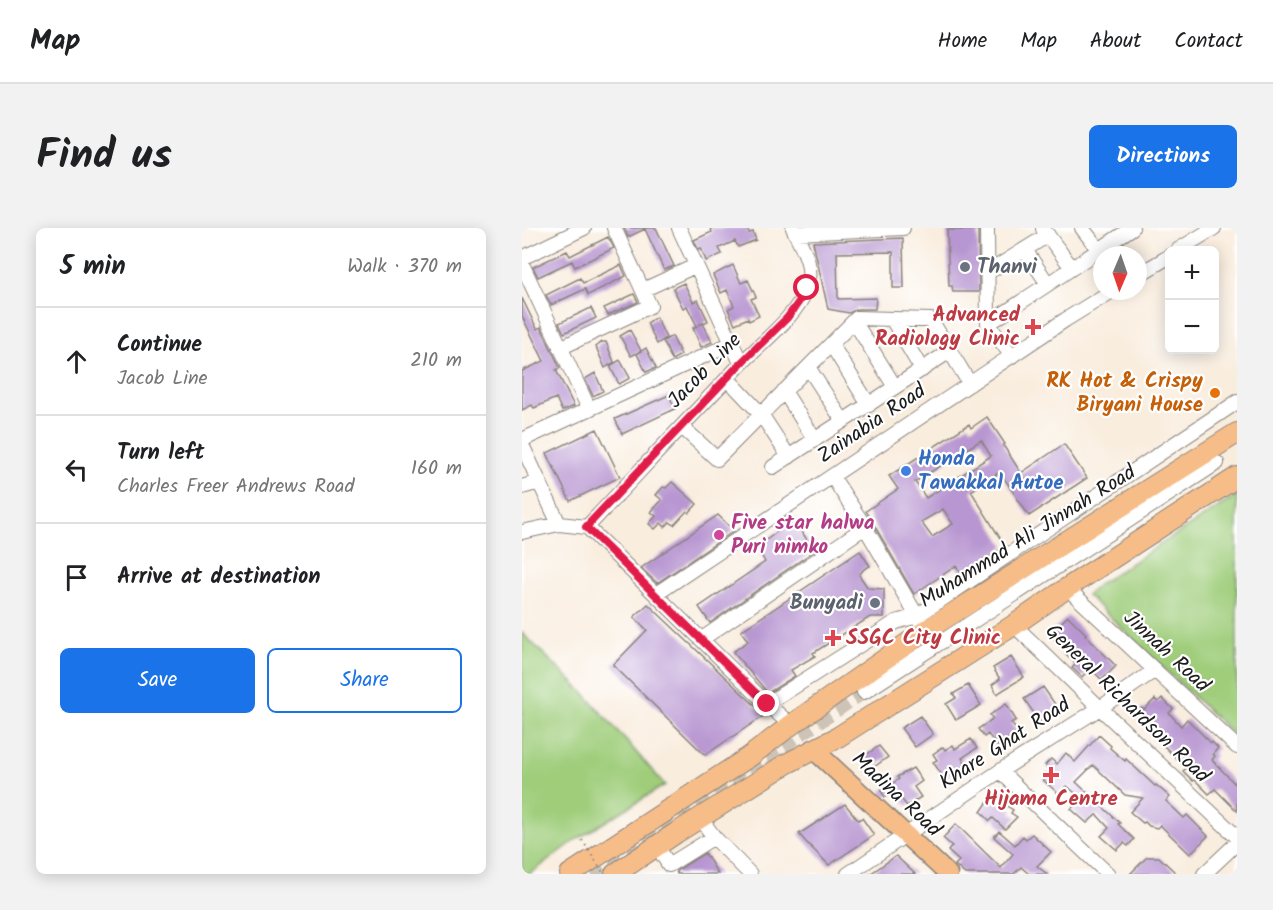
<!DOCTYPE html>
<meta charset="utf-8">
<style>
body{margin:0;font-family:Kalam,sans-serif;background:#f2f2f2;color:#202124}
.controls{position:absolute;right:18px;top:18px;display:grid;overflow:hidden;border-radius:9px;box-shadow:0 3px 15px #0003}
.controls button{width:54px;height:54px;display:grid;place-items:center;padding:0;border:0;border-bottom:2px solid #e0e0e0;background:#fff;color:#202124;font:30px sans-serif}
.compass{position:absolute;left:571px;top:18px;width:54px;height:54px;border-radius:50%;background:#fff;box-shadow:0 3px 15px #0003;rotate:182deg}
.stop{position:absolute;width:18px;height:18px;margin:-14px;border:4px solid #e11d48;border-radius:50%;background:#fff}
.stop.end{background:#e11d48;border-color:#fff;box-shadow:0 2px 6px #0008}
.list{margin:0;padding:0;list-style:none}
h2{display:flex;justify-content:space-between;align-items:center;height:78px;margin:0;padding:0 24px;font-size:26px}
h2 small{font-size:20px;font-weight:400;color:#757577}
.list li{display:grid;grid-template-columns:39px 1fr auto;gap:18px;align-items:center;box-sizing:border-box;height:108px;padding:0 24px;border-top:2px solid #e0e0e0}
.list b{display:block;font-size:22px;white-space:nowrap}
.list p{margin:0;font-size:20px;white-space:nowrap;color:#757577}
.list em{font-size:20px;font-style:normal;color:#757577}
.actions{display:flex;gap:12px;padding:18px 24px}
.actions a{flex:1;padding:14px 0;border:2px solid #1a73e8;border-radius:9px;text-align:center;font-size:21px;color:#1a73e8}
.actions .main{background:#1a73e8;color:#fff}
.icon{flex:none;width:33px;height:33px;fill:none;stroke:currentColor;stroke-width:2;stroke-linecap:round;stroke-linejoin:round}
.map{position:relative;flex:none;width:715px;height:646px;overflow:hidden;border-radius:9px}
header{display:flex;align-items:center;gap:36px;box-sizing:border-box;height:84px;padding:0 30px;background:#fff;border-bottom:2px solid #e0e0e0}
header strong{font-size:28px}
nav{display:flex;gap:33px;margin-inline-start:auto;font-size:21px}
.intro{display:flex;align-items:center;justify-content:space-between;box-sizing:border-box;height:144px;padding:0 36px}
h1{margin:0;font-size:42px}
.button{padding:15px 27px;border-radius:9px;background:#1a73e8;color:#fff;font-size:21px;font-weight:700}
main{display:flex;gap:36px;padding:0 36px}
aside{flex:1;background:#fff;border-radius:9px;box-shadow:0 3px 15px #0003}
.map>svg:first-child{display:block}
.green{fill:#9fcd7a;stroke:#5e744b;stroke-width:1.5}
.building{fill:#b896d1;fill-rule:evenodd}
.lines{fill:none;stroke-linecap:round;stroke-linejoin:round}
.minor-tunnel{stroke:#cdc3b7;stroke-width:14;stroke-dasharray:14 7;stroke-linecap:butt}
.minor-casing{stroke:#8a847d;stroke-width:16}
.major-casing{stroke:#8a847d;stroke-width:21}
.highway-casing{stroke:#8a847d;stroke-width:22}
.minor{stroke:#fff;stroke-width:14}
.major{stroke:#f7bd88;stroke-width:18}
.highway{stroke:#f7bd88;stroke-width:20}
.path-bridge{stroke:#8a847d;stroke-width:2;stroke-dasharray:1.5 4.5;stroke-linecap:butt}
.route{stroke:#e11d48;stroke-width:8}
.worship-dot{fill:#6b7280;stroke:#fff;stroke-width:2}
.health-dot{fill:#e0444e;stroke:#fff;stroke-width:2}
.food-dot{fill:#e8710a;stroke:#fff;stroke-width:2}
.shop-dot{fill:#3f7fe0;stroke:#fff;stroke-width:2}
.hotel-dot{fill:#d1479c;stroke:#fff;stroke-width:2}
.labels{text-anchor:middle;dominant-baseline:central;stroke-width:4.5;stroke-linejoin:round;paint-order:stroke}
.worship-label{font-size:21px;font-weight:bold;fill:#5b616d;stroke:#fff;text-anchor:start}
.health-label{font-size:21px;font-weight:bold;fill:#be3a42;stroke:#fff;text-anchor:end}
.street-label{font-size:21px;fill:#1c1c1c;stroke:#fff}
.food-label{font-size:21px;font-weight:bold;fill:#c56008;stroke:#fff;text-anchor:end}
.shop-label{font-size:21px;font-weight:bold;fill:#366cbe;stroke:#fff;text-anchor:start}
.hotel-label{font-size:21px;font-weight:bold;fill:#b23c85;stroke:#fff;text-anchor:start}
</style>
<header>
<strong>Map</strong>
<nav><a>Home</a><a>Map</a><a>About</a><a>Contact</a></nav>
</header>
<div class="intro"><h1>Find us</h1><a class="button">Directions</a></div>
<main>
<aside>
<h2>5 min<small>Walk · 370 m</small></h2>
<ul class="list">
<li><svg class="icon" aria-label="ahead" viewBox="0 0 24 24"><path d="M12 20V5M6 11l6-6 6 6"/></svg><div><b>Continue</b><p>Jacob Line</p></div><em>210 m</em></li>
<li><svg class="icon" aria-label="left" viewBox="0 0 24 24"><path d="M17 20v-9H6M10 6l-5 5 5 5"/></svg><div><b>Turn left</b><p>Charles Freer Andrews Road</p></div><em>160 m</em></li>
<li><svg class="icon" aria-label="arrive" viewBox="0 0 24 24"><path d="M6 21V4h12l-3 4 3 4H6"/></svg><div><b>Arrive at destination</b></div></li>
</ul>
<div class="actions"><a class="main">Save</a><a>Share</a></div>
</aside>
<div class="map">
<svg width="715" height="646" viewBox="0 0 715 646">
<rect width="100%" height="100%" fill="#fff"/>
<filter id="ink" filterUnits="userSpaceOnUse"><feTurbulence type="fractalNoise" baseFrequency=".0167" numOctaves="2"/><feDisplacementMap in="SourceGraphic" scale="12" xChannelSelector="R" yChannelSelector="G"/><feConvolveMatrix kernelMatrix="1 2 1 2 8 2 1 2 1" color-interpolation-filters="sRGB"/></filter>
<filter id="wash" filterUnits="userSpaceOnUse"><feTurbulence type="fractalNoise" baseFrequency=".008" numOctaves="4" result="noise"/><feDisplacementMap in="SourceGraphic" scale="24" xChannelSelector="R" yChannelSelector="G"/><feGaussianBlur stdDeviation="1.35" result="paint"/><feColorMatrix in="noise" values="0 0 0 0 0 0 0 0 0 0 0 0 0 0 0 0 0 1.4 0 .05"/><feComposite in="paint" operator="in"/></filter>
<g filter="url(#wash)">
<rect width="100%" height="100%" fill="#f9edde"/>
<path class="green" d="M715 267V510L565 367 577 356Z
M0 405 63 466 143 557 55 611 8 646H0Z"/>
<g id="blocks">
<path class="building" d="M102 0H134L152 38 142 42 123 1 106 9Z
M188 0H225L227 5 231 4 234 12 216 19 213 13 197 20 200 26 184 33 179 20 176 21 172 12 190 4Z
M425 2H456L457 64H431L430 58H427Z
M86 9 92 20 53 39 50 33 16 49 11 39 45 23 48 28Z
M381 10 382 60H371V24L315 25 316 71 354 70 353 81H335L327 85 306 81 291 14Z
M99 37 104 48 66 67 63 61 29 77 24 67 58 50 61 55Z
M211 37 219 55 226 52 234 69 229 71 237 88 227 93 226 90 213 96 206 81 212 78 205 62 199 65 191 47Z
M162 55 171 74 176 72 186 93 177 97 181 95 190 114 179 119 171 100 175 98 165 78 161 80 151 60Z
M112 66 116 74 86 87 82 80Z
M0 70 15 101 19 99 38 140 34 142 52 178 40 183 34 170 12 180 10 177 0 182V143L22 133 0 88Z
M69 80 74 90 42 105 37 95Z
M134 89 144 110 135 116 125 95Z
M108 102 119 123 109 128 98 108Z
M150 108 159 127 150 132 141 113Z
M80 114H84L92 134 83 140 74 119Z
M124 120 134 140 124 144 115 126Z
M98 132 108 150 97 156 88 138Z
M73 145 81 163 71 168 63 151Z
M147 167 153 181 100 206 93 191Z
M465 189 483 216 481 217 499 245 542 216 565 250 507 288 478 244 449 263 483 318 440 347 434 338 392 366 344 283 376 261 367 248 447 196 449 200ZM459 212 469 228 404 270 393 254ZM421 281 431 296 410 309 399 294Z
M75 201 98 249 48 273 25 225Z
M150 254 175 276 167 285 165 283 152 297 148 294 143 299 139 295 133 301 127 296 134 288 129 284 140 272 134 267 141 259 144 260Z
M196 287 212 303 135 355 119 340Z
M272 291 292 323 188 395 177 379 243 334 235 319Z
M338 323 348 338 342 341 337 347 346 360 362 361V389H348L291 425 293 428 269 442 273 448 246 465 211 424 226 413 219 403Z
M126 376 224 469 243 487 183 527 91 437 125 402 112 389Z
M546 388 564 406 563 407 594 438 580 452 568 440 560 449 550 440 554 436 543 425 545 423 527 406Z
M489 429 502 449 475 466 470 457 478 451 471 440Z
M446 457 459 477 434 492 424 476 434 470 431 466Z
M521 459 537 482 518 494 502 471Z
M640 470 651 481 647 485 659 498 665 491 689 515 690 514 696 520 691 526 693 528 690 532 715 558V583L693 561 687 566 673 552 671 553 661 543 664 540 641 517 642 515 614 487 620 480 622 482 633 471 636 474Z
M484 476 494 492 489 495 496 504 475 518 466 506 462 509 456 501 471 491 468 487Z
M398 488 411 506 393 519 379 500Z
M577 507 589 518 588 520 603 533 604 531 633 558 634 557 648 569 644 573 662 590 665 587 686 608 668 626 638 597 635 600 627 598 623 594 621 595 608 584 621 570 603 567 571 537 554 554 598 595 596 596 612 611 606 618 602 615 595 622 579 608 587 600 576 588 574 587 565 595 549 581 559 570 545 558 537 566 521 552 529 542 523 537 529 531 535 536 544 525 553 534Z
M449 511 455 520 440 530 443 535 442 539 438 541 436 540 422 550 411 534 415 532 411 526 421 519 423 522 431 517 433 521Z
M357 518 366 529 349 541 341 529Z
M391 540 400 553 392 559 399 569 385 578 373 563 363 569 359 563 377 551 375 549Z
M474 569 484 579 485 578 491 582 489 585 495 589 483 601 471 590 468 593 459 584 465 575 467 576Z
M323 576 336 592 340 590 352 607 307 637 283 613 277 606Z
M434 596 479 640 491 626 472 609 477 603 493 617 501 608 504 611 510 606 529 624 515 638 525 646H507L499 639 492 646H443L433 637 437 633 426 623 430 618 421 610Z
M183 625 196 646H155L154 643Z
M374 628 393 646H348Z
M625 629H637L655 646H608Z"/>
</g>
</g>
<g filter="url(#ink)">
<use href="#blocks" fill-opacity="0" stroke="#8a847d" stroke-width="1.5"/>
<g class="lines">
<path class="minor-tunnel" d="M69 646 342 464"/>
<defs>
<path id="minor" d="M157 0 219 135
M465 0 466 96 490 128
M560 0 577 22
M521 1 550 40
M274 5 381 0
M503 22 526 56
M656 22 692 0
M0 30 62 0
M0 36 67 181
M465 45 526 7
M616 47 648 28
M121 62 173 38
M370 91 400 142
M332 93 373 159
M466 96 610 0
M309 116 347 177
M38 120 128 78 92 0
M286 139 321 193
M205 150 239 186 267 229
M262 163 293 212
M160 199 195 231 335 90 409 92 448 156
M0 212 210 115
M0 217 37 296
M251 239 428 123
M310 248 343 299 399 395
M0 259 17 254
M65 299C116 245 167 190 219 136 240 114 274 89 285 60 293 39 280 19 271 0
M0 304 37 296 65 299 245 476 269 497
M545 360 715 519
M134 366 543 92 590 63
M492 397 578 480 715 609
M180 411 343 299
M342 464 695 235
M245 476 374 394 395 388 715 174
M478 543 586 646
M178 590 192 609 228 646
M135 618 147 637 192 609
M326 646 478 543 578 480 633 442
M682 646 715 615"/>
<path id="major" d="M291 521 426 646"/>
<path id="highway" d="M48 646 227 529 269 497 403 403 715 205
M93 646 154 605 264 536 316 509 492 397 545 360 715 249"/>
</defs>
<use href="#minor" class="minor-casing"/>
<use href="#major" class="major-casing"/>
<use href="#highway" class="highway-casing"/>
<use href="#minor" class="minor"/>
<use href="#major" class="major"/>
<use href="#highway" class="highway"/>
<path class="path-bridge" d="M60 612 82 646"/>
</g>
</g>
<g class="lines" filter="url(#ink)">
<path class="route" d="M245 476 64 299 219 135 265 90 276 75 285 60"/>
</g>
<g class="worship-dot">
<circle cx="443" cy="39" r="6"/>
<circle cx="353" cy="375" r="6"/>
</g>
<g class="health-dot">
<path d="M508 90h6v6h6v6h-6v6h-6v-6h-6v-6h6z"/>
<path d="M308 401h6v6h6v6h-6v6h-6v-6h-6v-6h6z"/>
<path d="M526 538h6v6h6v6h-6v6h-6v-6h-6v-6h6z"/>
</g>
<circle class="food-dot" cx="693" cy="165" r="6"/>
<circle class="shop-dot" cx="384" cy="243" r="6"/>
<circle class="hotel-dot" cx="197" cy="307" r="6"/>
<g class="labels">
<g class="worship-label">
<text x="455" y="39">Thanvi</text>
<text x="341" y="375" text-anchor="end">Bunyadi</text>
</g>
<g class="health-label">
<text x="498" y="87">Advanced<tspan x="498" dy="24">Radiology Clinic</tspan></text>
<text x="324" y="410" text-anchor="start">SSGC City Clinic</text>
<text x="529" y="571" text-anchor="middle">Hijama Centre</text>
</g>
<g class="street-label">
<text transform="translate(183 143) rotate(-46)">Jacob Line</text>
<text transform="translate(350 196) rotate(-34)">Zainabia Road</text>
<text transform="translate(506 309) rotate(-32)">Muhammad Ali Jinnah Road</text>
<text transform="translate(644 424) rotate(43)">Jinnah Road</text>
<text transform="translate(605 476) rotate(44)">General Richardson Road</text>
<text transform="translate(483 516) rotate(-33)">Khare Ghat Road</text>
<text transform="translate(374 567) rotate(43)">Madina Road</text>
</g>
<g class="food-label">
<text x="681" y="153">RK Hot &amp; Crispy<tspan x="681" dy="24">Biryani House</tspan></text>
</g>
<g class="shop-label">
<text x="396" y="231">Honda<tspan x="396" dy="24">Tawakkal Autoe</tspan></text>
</g>
<g class="hotel-label">
<text x="209" y="295">Five star halwa<tspan x="209" dy="24">Puri nimko</tspan></text>
</g>
</g>
</svg>
<div class="controls">
<button>+</button>
<button>−</button>
</div>
<svg class="compass" viewBox="-18 -18 36 36"><path d="M0-13l5 13h-10z" fill="#e53935"/><path d="M0 13l5-13h-10z" fill="#757577"/></svg>
<div class="stop" style="left:285px;top:60px"></div>
<div class="stop end" style="left:245px;top:476px"></div>
</div>
</main>
